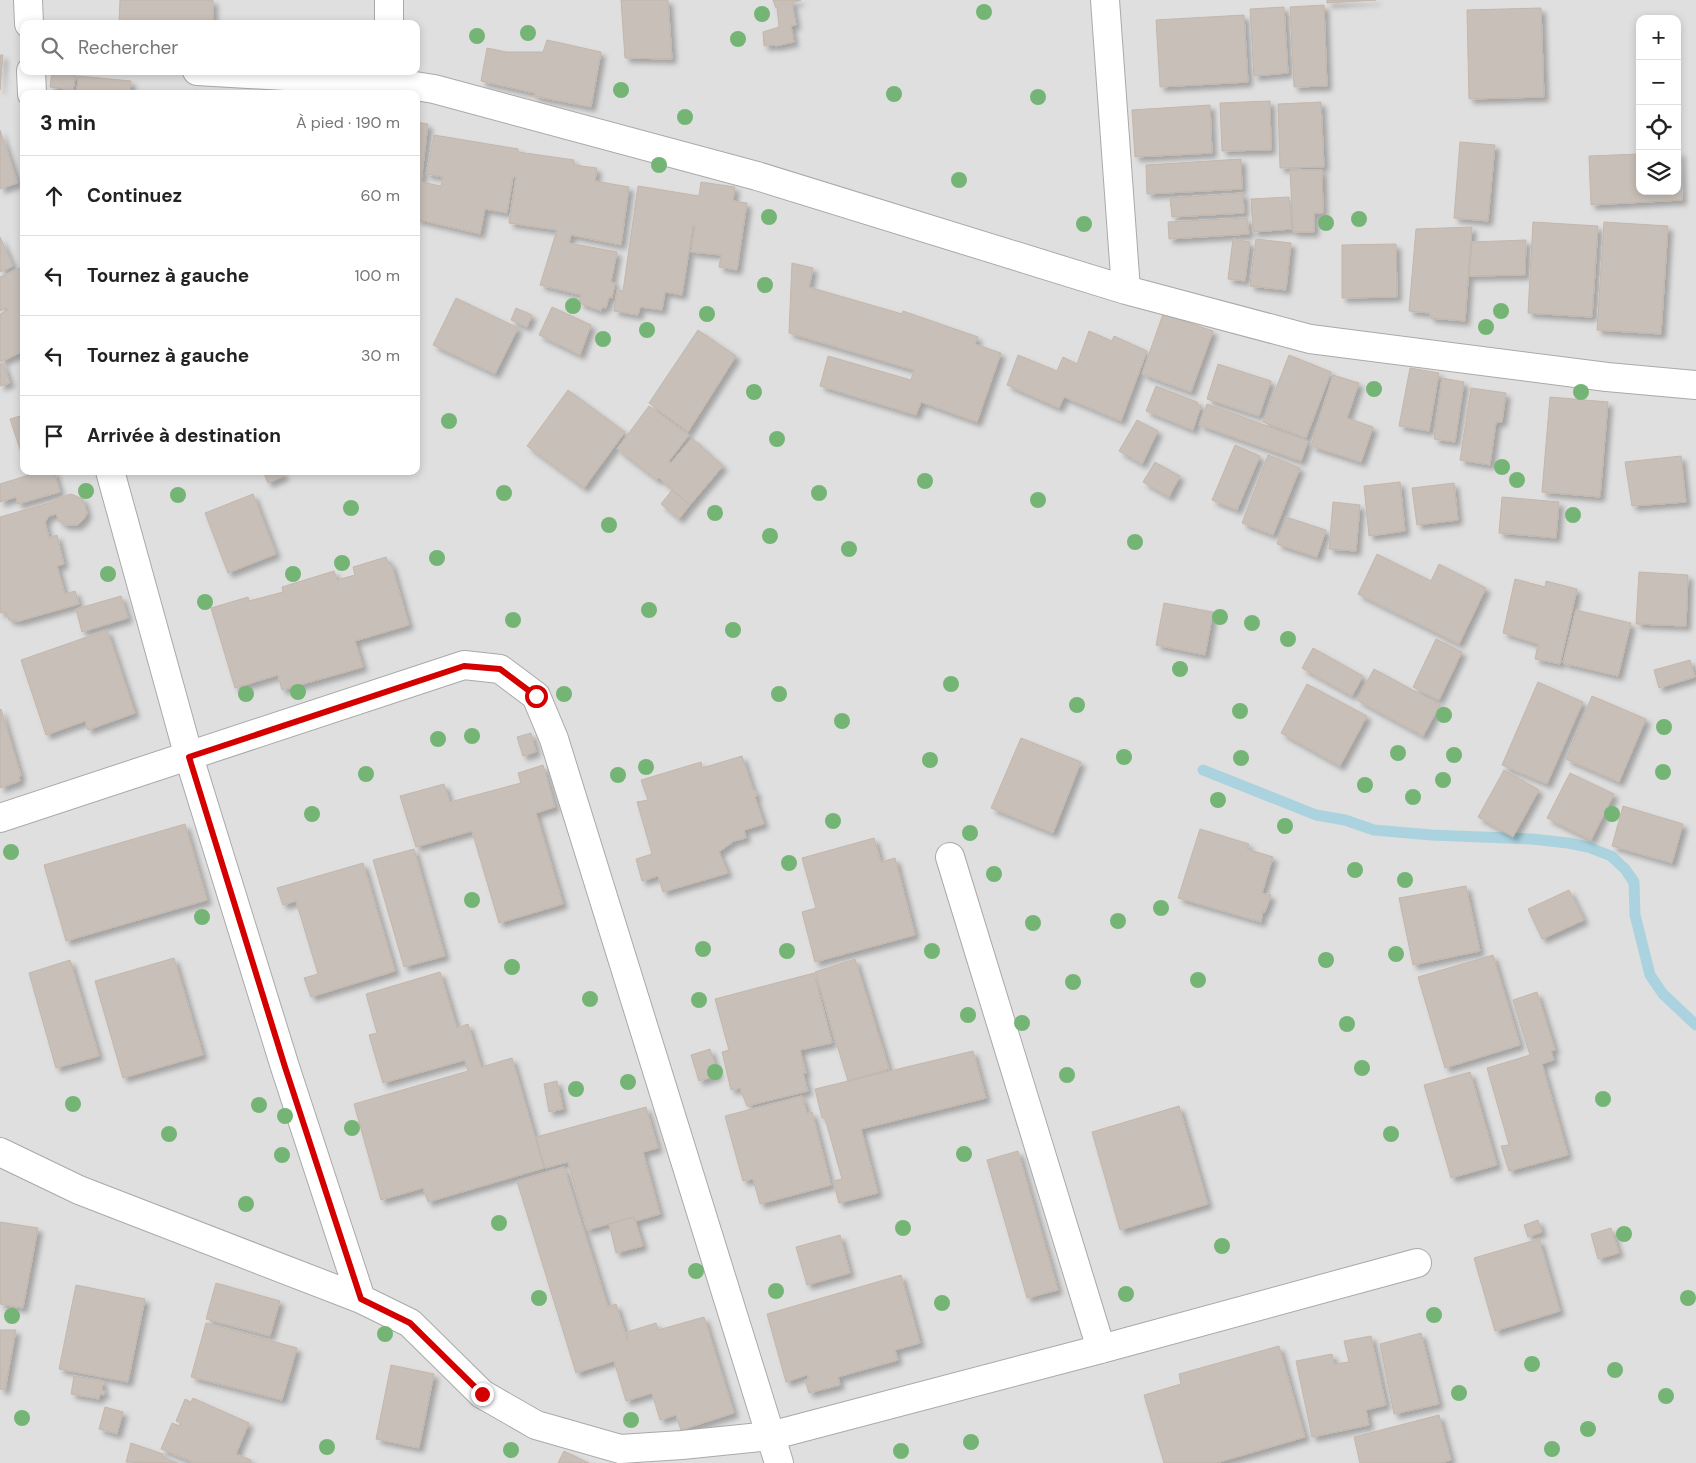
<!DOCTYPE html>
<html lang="fr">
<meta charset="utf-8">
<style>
body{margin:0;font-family:"DM Sans",sans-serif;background:#f2f2f2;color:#222}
.controls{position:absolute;right:15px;top:15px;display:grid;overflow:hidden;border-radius:10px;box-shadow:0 2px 8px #0003}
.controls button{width:45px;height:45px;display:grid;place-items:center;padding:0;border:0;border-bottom:1px solid #e0e0e0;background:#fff;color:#222;font:25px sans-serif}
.stop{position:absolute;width:15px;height:15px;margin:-11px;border:4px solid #d40000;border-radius:50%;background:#fff}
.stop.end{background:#d40000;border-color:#fff;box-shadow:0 1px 5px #0008}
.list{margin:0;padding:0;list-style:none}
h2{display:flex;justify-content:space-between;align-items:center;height:65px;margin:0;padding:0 20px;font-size:21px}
h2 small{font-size:16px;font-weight:400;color:#767676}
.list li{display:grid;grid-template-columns:32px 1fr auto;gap:15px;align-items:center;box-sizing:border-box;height:80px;padding:0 20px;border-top:1px solid #e0e0e0}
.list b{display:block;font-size:19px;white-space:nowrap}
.list em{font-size:16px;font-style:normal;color:#767676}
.icon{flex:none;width:28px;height:28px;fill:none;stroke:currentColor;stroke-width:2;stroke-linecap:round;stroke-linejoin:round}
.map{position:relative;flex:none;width:1696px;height:1463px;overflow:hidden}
.search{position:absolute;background:#fff;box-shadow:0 2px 8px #0003;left:20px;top:20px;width:400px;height:55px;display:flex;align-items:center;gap:12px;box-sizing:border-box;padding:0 18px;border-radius:10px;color:#767676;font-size:19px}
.panel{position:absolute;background:#fff;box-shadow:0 2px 8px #0003;left:20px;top:90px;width:400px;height:385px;border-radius:10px}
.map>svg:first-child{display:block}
.residential{fill:#e0dfdf;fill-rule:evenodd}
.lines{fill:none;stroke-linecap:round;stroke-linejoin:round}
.stream{stroke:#aad3df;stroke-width:11}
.building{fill:#c7bfb8;stroke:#c4b6ab;filter:url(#shadow)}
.minor-casing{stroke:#a9a9a9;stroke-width:30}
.minor{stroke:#fff;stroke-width:28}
.tree{fill:#74b475}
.route{stroke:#d40000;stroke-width:6}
</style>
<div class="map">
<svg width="1696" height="1463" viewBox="0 0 1696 1463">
<defs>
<filter id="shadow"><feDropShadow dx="4.5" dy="4.5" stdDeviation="2.5" flood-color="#0004"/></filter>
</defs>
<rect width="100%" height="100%" fill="#f2efe9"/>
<path class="residential" d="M0 0H1696V1463H0ZM1640 19H1677V191H1640ZM24 24H416V71H24ZM24 94H416V471H24Z"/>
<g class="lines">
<path class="stream" d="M1203 770 1316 815 1345 820 1374 830 1431 835 1532 839 1568 843 1588 847 1611 856 1625 869 1634 882 1635 915 1650 975 1663 994 1696 1025"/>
</g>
<path class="building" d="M120 0H213V22L155 21 154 24H119Z
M621 0H668L672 59 625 58Z
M773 0H801L792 3 796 25 791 26 794 42 775 46V45L764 46 763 32 779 27 777 7 776 8Z
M1327 0H1376L1327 3Z
M1324 5 1327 86 1294 87 1290 7Z
M1284 7 1288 73 1254 76 1250 9Z
M1541 8 1544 97 1469 99 1467 10Z
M1244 15 1248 82 1160 87 1156 20Z
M547 40 601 52 591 107 534 96 535 93 481 81 487 48 506 52H543Z
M0 55H3L0 90Z
M52 71 76 73 73 90 50 87Z
M78 76 131 81 130 94H77Z
M196 90 213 94H195Z
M1270 101 1271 150 1222 151 1220 103Z
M1321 102 1324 167 1280 168 1278 104Z
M1210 105 1212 153 1135 157 1132 110Z
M416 122 428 124 421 182 441 186 443 177 426 174 434 135 518 149V152L574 160 573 165 597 168 595 181 629 187 621 245 571 235 569 243 617 252 611 282 615 283 612 298 609 297 606 308 602 307 601 311 579 303 581 295 540 285 557 230 509 223 516 177H513L507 213 485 209 480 234 416 219Z
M0 130 18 183 0 189Z
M1460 142 1495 145 1488 221 1454 218Z
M1677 152H1680L1682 200 1591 205 1589 156 1640 154V191H1677Z
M1241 159 1242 189 1147 194 1146 165Z
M1290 170H1322L1323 213H1314V232H1293Z
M701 182 735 187 733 201 747 203 737 270 719 267 721 255 691 252 695 226H693L682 295 665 292 662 310 640 307 638 315 614 311 617 290 623 291 638 186 699 196Z
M1243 193 1244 213 1172 217 1170 198Z
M1289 197 1292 229 1253 232 1251 199Z
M1247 218 1249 234 1169 239 1168 222Z
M1533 222 1598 226 1592 317 1528 313Z
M1604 222 1668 226 1661 334 1597 330Z
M1472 227 1465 321 1430 318V313L1409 311 1416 229Z
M0 237 13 266 0 272Z
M1233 239 1250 242 1245 281 1228 279Z
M1256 239 1291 243 1286 290 1250 286Z
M1526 240 1525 275 1469 276 1472 242Z
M1396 244 1397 297 1342 298V245Z
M792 263 813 268 809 287 902 314 903 311 978 337 975 344 1001 353 977 422 921 402 916 415 820 386 828 356 911 380 914 370 789 333Z
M24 266V351L0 362V314L8 310 6 308 0 311V277Z
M456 298 518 328 495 374 433 345Z
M552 307 591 325 580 355 539 335Z
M516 308 532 315 527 327 511 320Z
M1163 314 1213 331 1191 392 1142 374Z
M698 330 736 356 688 432 649 403Z
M1089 331 1112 341 1114 336 1147 351 1121 421 1064 397 1059 408 1007 385 1018 355 1057 371 1063 357 1077 364Z
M1289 355 1331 372 1306 438 1263 422Z
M3 363 10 383 0 386V364Z
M1218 364 1271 381 1259 416 1207 399Z
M1410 368 1439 373 1429 431 1399 426Z
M1333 375 1359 383 1347 418 1373 427 1361 462 1311 446Z
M1442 378 1464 382 1455 442 1434 439Z
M1156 386 1197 402V404L1201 406 1193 430 1146 411Z
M1471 388 1506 393 1502 422H1496L1490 465 1460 460Z
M568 390 625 432 584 488 527 446Z
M1550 397 1608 402 1600 497 1542 492Z
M1207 404 1308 441 1301 461 1199 425Z
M649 406 689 435 669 461 671 463 692 438 723 466 690 505 659 478 657 480 617 449Z
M24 415V461L10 419Z
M1137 420 1158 431 1142 464 1119 451Z
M1235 445 1260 456 1237 510 1212 500Z
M1268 455 1300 468 1273 535 1242 523Z
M1681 456 1686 502 1632 506 1625 462Z
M1155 462 1180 476 1169 497 1143 482Z
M27 471H54L60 492 18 504 16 497 0 502V484L29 475Z
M263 471H282L284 476 268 483Z
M1400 482 1405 531 1369 536 1364 486Z
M1454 483 1458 520 1417 525 1412 488Z
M672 490 690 505 679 519 661 504Z
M71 494 83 499 87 513 84 519 78 525H65L59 521 56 514 49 516 45 522 49 538 57 535 64 564 57 566 65 594 75 591 79 604 19 621 9 620 6 612 0 613V517L56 501 55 499Z
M253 494 276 554 228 573 205 513Z
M1502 497 1559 502 1556 538 1499 533Z
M1333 502 1360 505 1356 551 1329 549Z
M1286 517 1326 530 1317 557 1277 544Z
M1377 554 1431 581 1439 564 1486 588 1459 644 1358 594Z
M386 557 389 564 391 563 409 625 355 641 363 667 282 690 278 675 235 688 211 608 248 597 249 601 283 592 282 587 334 571 337 580 355 575 353 567Z
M1639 572 1688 575 1686 626 1636 624Z
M1515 579 1545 587 1546 581 1577 589 1560 664 1535 659 1538 644 1503 633Z
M121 596 128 618 82 632 76 609Z
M1164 603 1213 612 1205 655 1156 645Z
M1576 610 1631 623 1618 676 1563 663Z
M107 630 135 713 88 730 85 721 46 735 21 660Z
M1436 639 1462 652 1439 700 1413 687Z
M1313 648 1363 676 1352 696 1302 668Z
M1690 660 1695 677 1659 688 1654 670Z
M1374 669 1440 705 1423 736 1357 700Z
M1538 682 1583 702 1547 784 1502 765Z
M1307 684 1367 716 1340 766 1281 733Z
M1592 696 1646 719 1619 782 1566 759Z
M1 709 21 776 19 777 20 781 0 788V710Z
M531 733 536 752 523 756 517 737Z
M1021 738 1081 762 1053 833 991 808Z
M742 756 753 790H755L757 796 755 797 764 824 744 830 746 838 734 841 719 852 728 873 663 892 658 876 642 881 636 859 652 854 637 802 648 800 641 780 701 762 702 768Z
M543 765 555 807 536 813 563 904 499 923 472 831 416 847 400 796 444 784 450 802 521 783 518 773Z
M1504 770 1539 790 1513 837 1478 817Z
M1570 773 1614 794 1591 840 1547 818Z
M1623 806 1683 824 1672 863 1612 846Z
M185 824 207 900 66 941 44 865Z
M1200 829 1249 844 1247 849 1273 857 1262 893 1271 895 1265 912 1263 911 1261 922 1178 898Z
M874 838 881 862 895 858 915 935 815 962 802 912 816 908 802 858Z
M414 849 445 956 404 967 373 860Z
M363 863 395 971 311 997 304 978 318 974 296 901 283 905 277 888Z
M1466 886 1480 951 1413 965 1399 898Z
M1569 890 1584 920 1542 939 1528 909Z
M1493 955 1520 1045 1445 1068 1418 977Z
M174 958 203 1055 123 1078 95 981Z
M855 959 889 1069 848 1081 815 972Z
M70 960 99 1056 56 1068 29 973Z
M440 972 457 1028 468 1024 481 1067 512 1058 544 1168 428 1202 423 1188 381 1200 354 1104 468 1071 465 1060 383 1083 369 1035 377 1033 366 994Z
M814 973 832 1043 800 1050 806 1073H803L808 1091 747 1106 740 1088 731 1090 722 1052 729 1050 715 999Z
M1537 992 1555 1050 1551 1051 1554 1060 1542 1064 1568 1155 1509 1171 1501 1146 1509 1145 1487 1068 1530 1055 1513 1000Z
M710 1049 718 1075 699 1081 691 1055Z
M973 1051 986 1098 861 1129 878 1193 839 1203 833 1181 842 1179 825 1118H822L815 1089Z
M1470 1072 1497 1165 1451 1178 1424 1085Z
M557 1081 563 1109 549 1112 544 1084Z
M802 1096 807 1114 812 1112 831 1185 760 1204 753 1179 743 1181 725 1116Z
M1179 1106 1208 1204 1120 1230 1092 1132Z
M646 1107 658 1148 643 1152 660 1214 636 1221 634 1217 587 1230 568 1162 545 1168 536 1137Z
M1018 1151 1058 1290 1027 1298 987 1160Z
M564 1167 608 1307 616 1304 627 1339H628L627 1332 656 1323 658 1330 704 1317 734 1413 681 1430 676 1415 660 1420 652 1393 626 1401 614 1361 576 1373 517 1181Z
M634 1217 643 1246 616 1253 609 1224Z
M1538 1220 1542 1232 1528 1237 1524 1225Z
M0 1222 38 1228 23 1308 0 1304Z
M1611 1228 1619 1253 1598 1259 1591 1234Z
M840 1235 850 1273 807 1285 796 1247Z
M1539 1239 1560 1311 1495 1331 1474 1258Z
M901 1275 920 1343 895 1350 898 1360 838 1377 840 1385 809 1393 805 1380 809 1379 807 1375 786 1382 767 1314Z
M216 1283 280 1301 270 1336 206 1319Z
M76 1285 145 1299 128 1382 59 1369Z
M206 1323 297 1348 282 1400 191 1377Z
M0 1330H16L5 1390 0 1389Z
M1421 1333 1439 1404 1394 1414 1380 1344Z
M1371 1336 1386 1405 1366 1410 1369 1425 1312 1437 1296 1361 1332 1354 1334 1364 1349 1362 1344 1341Z
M1279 1346 1305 1437 1216 1463H1164L1144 1395 1181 1384 1179 1374Z
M391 1365 434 1374 419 1448 376 1439Z
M74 1376 103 1381 102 1390 105 1391 104 1395 100 1394 99 1399 71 1394Z
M193 1398 249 1423 236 1454 251 1460 250 1463H195L161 1449 172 1423 180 1426 181 1423 176 1421 185 1399 191 1402Z
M105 1407 123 1412 117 1434 99 1429Z
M1439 1415 1451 1460 1441 1463H1360L1354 1437Z
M131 1443 163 1454 162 1457 178 1463 126 1462Z
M564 1451 589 1463H558Z"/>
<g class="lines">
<defs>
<path id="minor" d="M28 0 29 24
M389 0V24
M1105 0 1126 290
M31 71 32 94
M197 71 390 82 434 89 757 176 1126 290 1310 339 1607 377 1696 385
M110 471 189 757 285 1067 361 1299
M0 818 464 665 500 669 536 696 554 739 779 1463
M950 857 1101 1349
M0 1152 79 1190 361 1299 410 1323 482 1394 536 1425 620 1449 682 1445 770 1436 1101 1349 1417 1263"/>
</defs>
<use href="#minor" class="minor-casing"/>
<use href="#minor" class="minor"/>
</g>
<g class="tree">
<circle cx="984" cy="12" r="8"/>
<circle cx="762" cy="14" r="8"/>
<circle cx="528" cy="33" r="8"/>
<circle cx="477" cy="36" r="8"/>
<circle cx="738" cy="39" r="8"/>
<circle cx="621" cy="90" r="8"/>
<circle cx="894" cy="94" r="8"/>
<circle cx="1038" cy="97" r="8"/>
<circle cx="685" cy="117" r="8"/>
<circle cx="659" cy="165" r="8"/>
<circle cx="959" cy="180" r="8"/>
<circle cx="769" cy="217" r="8"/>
<circle cx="1359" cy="219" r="8"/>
<circle cx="1326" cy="223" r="8"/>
<circle cx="1084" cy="224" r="8"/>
<circle cx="765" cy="285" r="8"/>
<circle cx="573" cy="306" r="8"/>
<circle cx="1501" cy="311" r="8"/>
<circle cx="707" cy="314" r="8"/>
<circle cx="1486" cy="327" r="8"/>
<circle cx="647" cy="330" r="8"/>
<circle cx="603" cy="339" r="8"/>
<circle cx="1374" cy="389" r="8"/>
<circle cx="754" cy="392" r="8"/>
<circle cx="1581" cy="392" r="8"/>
<circle cx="449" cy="421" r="8"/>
<circle cx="777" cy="439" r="8"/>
<circle cx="1502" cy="467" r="8"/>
<circle cx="1517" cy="480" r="8"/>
<circle cx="925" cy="481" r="8"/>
<circle cx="86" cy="491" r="8"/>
<circle cx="504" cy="493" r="8"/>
<circle cx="819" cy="493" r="8"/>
<circle cx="178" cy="495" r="8"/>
<circle cx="1038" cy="500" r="8"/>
<circle cx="351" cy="508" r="8"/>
<circle cx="715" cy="513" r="8"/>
<circle cx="1573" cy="515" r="8"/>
<circle cx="609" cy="525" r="8"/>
<circle cx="770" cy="536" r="8"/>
<circle cx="1135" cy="542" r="8"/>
<circle cx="849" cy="549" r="8"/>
<circle cx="437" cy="558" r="8"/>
<circle cx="342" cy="563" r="8"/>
<circle cx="108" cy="574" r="8"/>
<circle cx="293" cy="574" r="8"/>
<circle cx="205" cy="602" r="8"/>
<circle cx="649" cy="610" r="8"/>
<circle cx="1220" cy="617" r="8"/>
<circle cx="513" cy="620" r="8"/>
<circle cx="1252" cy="623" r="8"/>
<circle cx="733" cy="630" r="8"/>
<circle cx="1288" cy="639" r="8"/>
<circle cx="1180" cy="669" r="8"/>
<circle cx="951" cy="684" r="8"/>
<circle cx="298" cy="692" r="8"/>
<circle cx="246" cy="694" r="8"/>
<circle cx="564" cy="694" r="8"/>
<circle cx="779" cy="694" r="8"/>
<circle cx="1077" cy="705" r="8"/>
<circle cx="1240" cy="711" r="8"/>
<circle cx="1444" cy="715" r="8"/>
<circle cx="842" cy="721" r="8"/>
<circle cx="1664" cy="727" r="8"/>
<circle cx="472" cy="736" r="8"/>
<circle cx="438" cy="739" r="8"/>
<circle cx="1398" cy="753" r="8"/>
<circle cx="1454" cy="755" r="8"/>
<circle cx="1124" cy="757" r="8"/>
<circle cx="1241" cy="758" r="8"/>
<circle cx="930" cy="760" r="8"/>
<circle cx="646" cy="767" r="8"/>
<circle cx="1663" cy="772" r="8"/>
<circle cx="366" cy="774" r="8"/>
<circle cx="618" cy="775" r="8"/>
<circle cx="1443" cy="780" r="8"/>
<circle cx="1365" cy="785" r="8"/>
<circle cx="1413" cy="797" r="8"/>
<circle cx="1218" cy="800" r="8"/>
<circle cx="312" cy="814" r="8"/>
<circle cx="1612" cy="814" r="8"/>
<circle cx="833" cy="821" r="8"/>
<circle cx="1285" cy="826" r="8"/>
<circle cx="970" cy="833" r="8"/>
<circle cx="11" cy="852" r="8"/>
<circle cx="789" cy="863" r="8"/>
<circle cx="1355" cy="870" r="8"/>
<circle cx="994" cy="874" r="8"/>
<circle cx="1405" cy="880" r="8"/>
<circle cx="472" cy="900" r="8"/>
<circle cx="1161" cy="908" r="8"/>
<circle cx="202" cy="917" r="8"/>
<circle cx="1118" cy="921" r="8"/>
<circle cx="1033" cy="923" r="8"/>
<circle cx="703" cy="949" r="8"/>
<circle cx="787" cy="951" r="8"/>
<circle cx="932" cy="951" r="8"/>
<circle cx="1396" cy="954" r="8"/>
<circle cx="1326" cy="960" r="8"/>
<circle cx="512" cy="967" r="8"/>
<circle cx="1198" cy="980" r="8"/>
<circle cx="1073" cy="982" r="8"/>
<circle cx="590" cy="999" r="8"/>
<circle cx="699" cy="1000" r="8"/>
<circle cx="968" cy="1015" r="8"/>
<circle cx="1022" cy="1023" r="8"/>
<circle cx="1347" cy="1024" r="8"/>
<circle cx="1362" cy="1068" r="8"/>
<circle cx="715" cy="1072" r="8"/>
<circle cx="1067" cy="1075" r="8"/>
<circle cx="628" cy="1082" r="8"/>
<circle cx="576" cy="1089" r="8"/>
<circle cx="1603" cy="1099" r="8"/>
<circle cx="73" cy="1104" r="8"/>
<circle cx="259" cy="1105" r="8"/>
<circle cx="285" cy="1116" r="8"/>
<circle cx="352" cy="1128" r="8"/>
<circle cx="169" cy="1134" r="8"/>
<circle cx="1391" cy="1134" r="8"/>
<circle cx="964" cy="1154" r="8"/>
<circle cx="282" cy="1155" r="8"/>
<circle cx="246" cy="1204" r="8"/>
<circle cx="499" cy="1223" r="8"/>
<circle cx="903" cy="1228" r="8"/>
<circle cx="1624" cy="1234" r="8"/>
<circle cx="1222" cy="1246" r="8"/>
<circle cx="696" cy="1271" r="8"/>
<circle cx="776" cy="1291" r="8"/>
<circle cx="1126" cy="1294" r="8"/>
<circle cx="539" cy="1298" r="8"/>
<circle cx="1688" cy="1298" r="8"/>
<circle cx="942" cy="1303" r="8"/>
<circle cx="1434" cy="1315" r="8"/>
<circle cx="12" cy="1316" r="8"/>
<circle cx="385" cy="1334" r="8"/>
<circle cx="1532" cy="1364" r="8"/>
<circle cx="1615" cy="1370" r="8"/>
<circle cx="1459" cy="1393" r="8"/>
<circle cx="1666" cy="1396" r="8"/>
<circle cx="22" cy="1418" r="8"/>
<circle cx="631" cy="1420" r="8"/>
<circle cx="1588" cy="1429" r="8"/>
<circle cx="971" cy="1442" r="8"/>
<circle cx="327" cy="1447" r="8"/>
<circle cx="1552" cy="1449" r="8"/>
<circle cx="511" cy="1450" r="8"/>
<circle cx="901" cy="1451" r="8"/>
</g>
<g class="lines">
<path class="route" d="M482 1394 410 1323 361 1299 285 1067 189 757 464 666 500 669 536 696"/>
</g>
</svg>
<div class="controls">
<button>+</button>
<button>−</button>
<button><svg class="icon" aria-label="locate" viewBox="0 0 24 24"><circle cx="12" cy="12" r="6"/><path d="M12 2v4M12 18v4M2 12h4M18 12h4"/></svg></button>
<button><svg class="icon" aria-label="layers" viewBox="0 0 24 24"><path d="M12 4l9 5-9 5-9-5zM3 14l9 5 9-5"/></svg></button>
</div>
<div class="stop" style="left:536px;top:696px"></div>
<div class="stop end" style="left:482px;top:1394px"></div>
<div class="search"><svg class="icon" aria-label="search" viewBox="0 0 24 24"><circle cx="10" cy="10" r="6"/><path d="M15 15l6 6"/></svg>Rechercher</div>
<section class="panel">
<h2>3 min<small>À pied · 190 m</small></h2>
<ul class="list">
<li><svg class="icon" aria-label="ahead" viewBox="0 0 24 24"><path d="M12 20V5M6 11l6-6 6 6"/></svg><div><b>Continuez</b></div><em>60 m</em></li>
<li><svg class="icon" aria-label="left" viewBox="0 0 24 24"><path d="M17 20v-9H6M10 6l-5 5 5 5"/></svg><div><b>Tournez à gauche</b></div><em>100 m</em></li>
<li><svg class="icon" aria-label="left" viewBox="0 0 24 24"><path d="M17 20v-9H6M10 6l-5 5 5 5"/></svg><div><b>Tournez à gauche</b></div><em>30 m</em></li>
<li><svg class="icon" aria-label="arrive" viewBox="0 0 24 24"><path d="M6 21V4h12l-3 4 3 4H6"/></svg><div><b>Arrivée à destination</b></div></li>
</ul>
</section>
</div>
